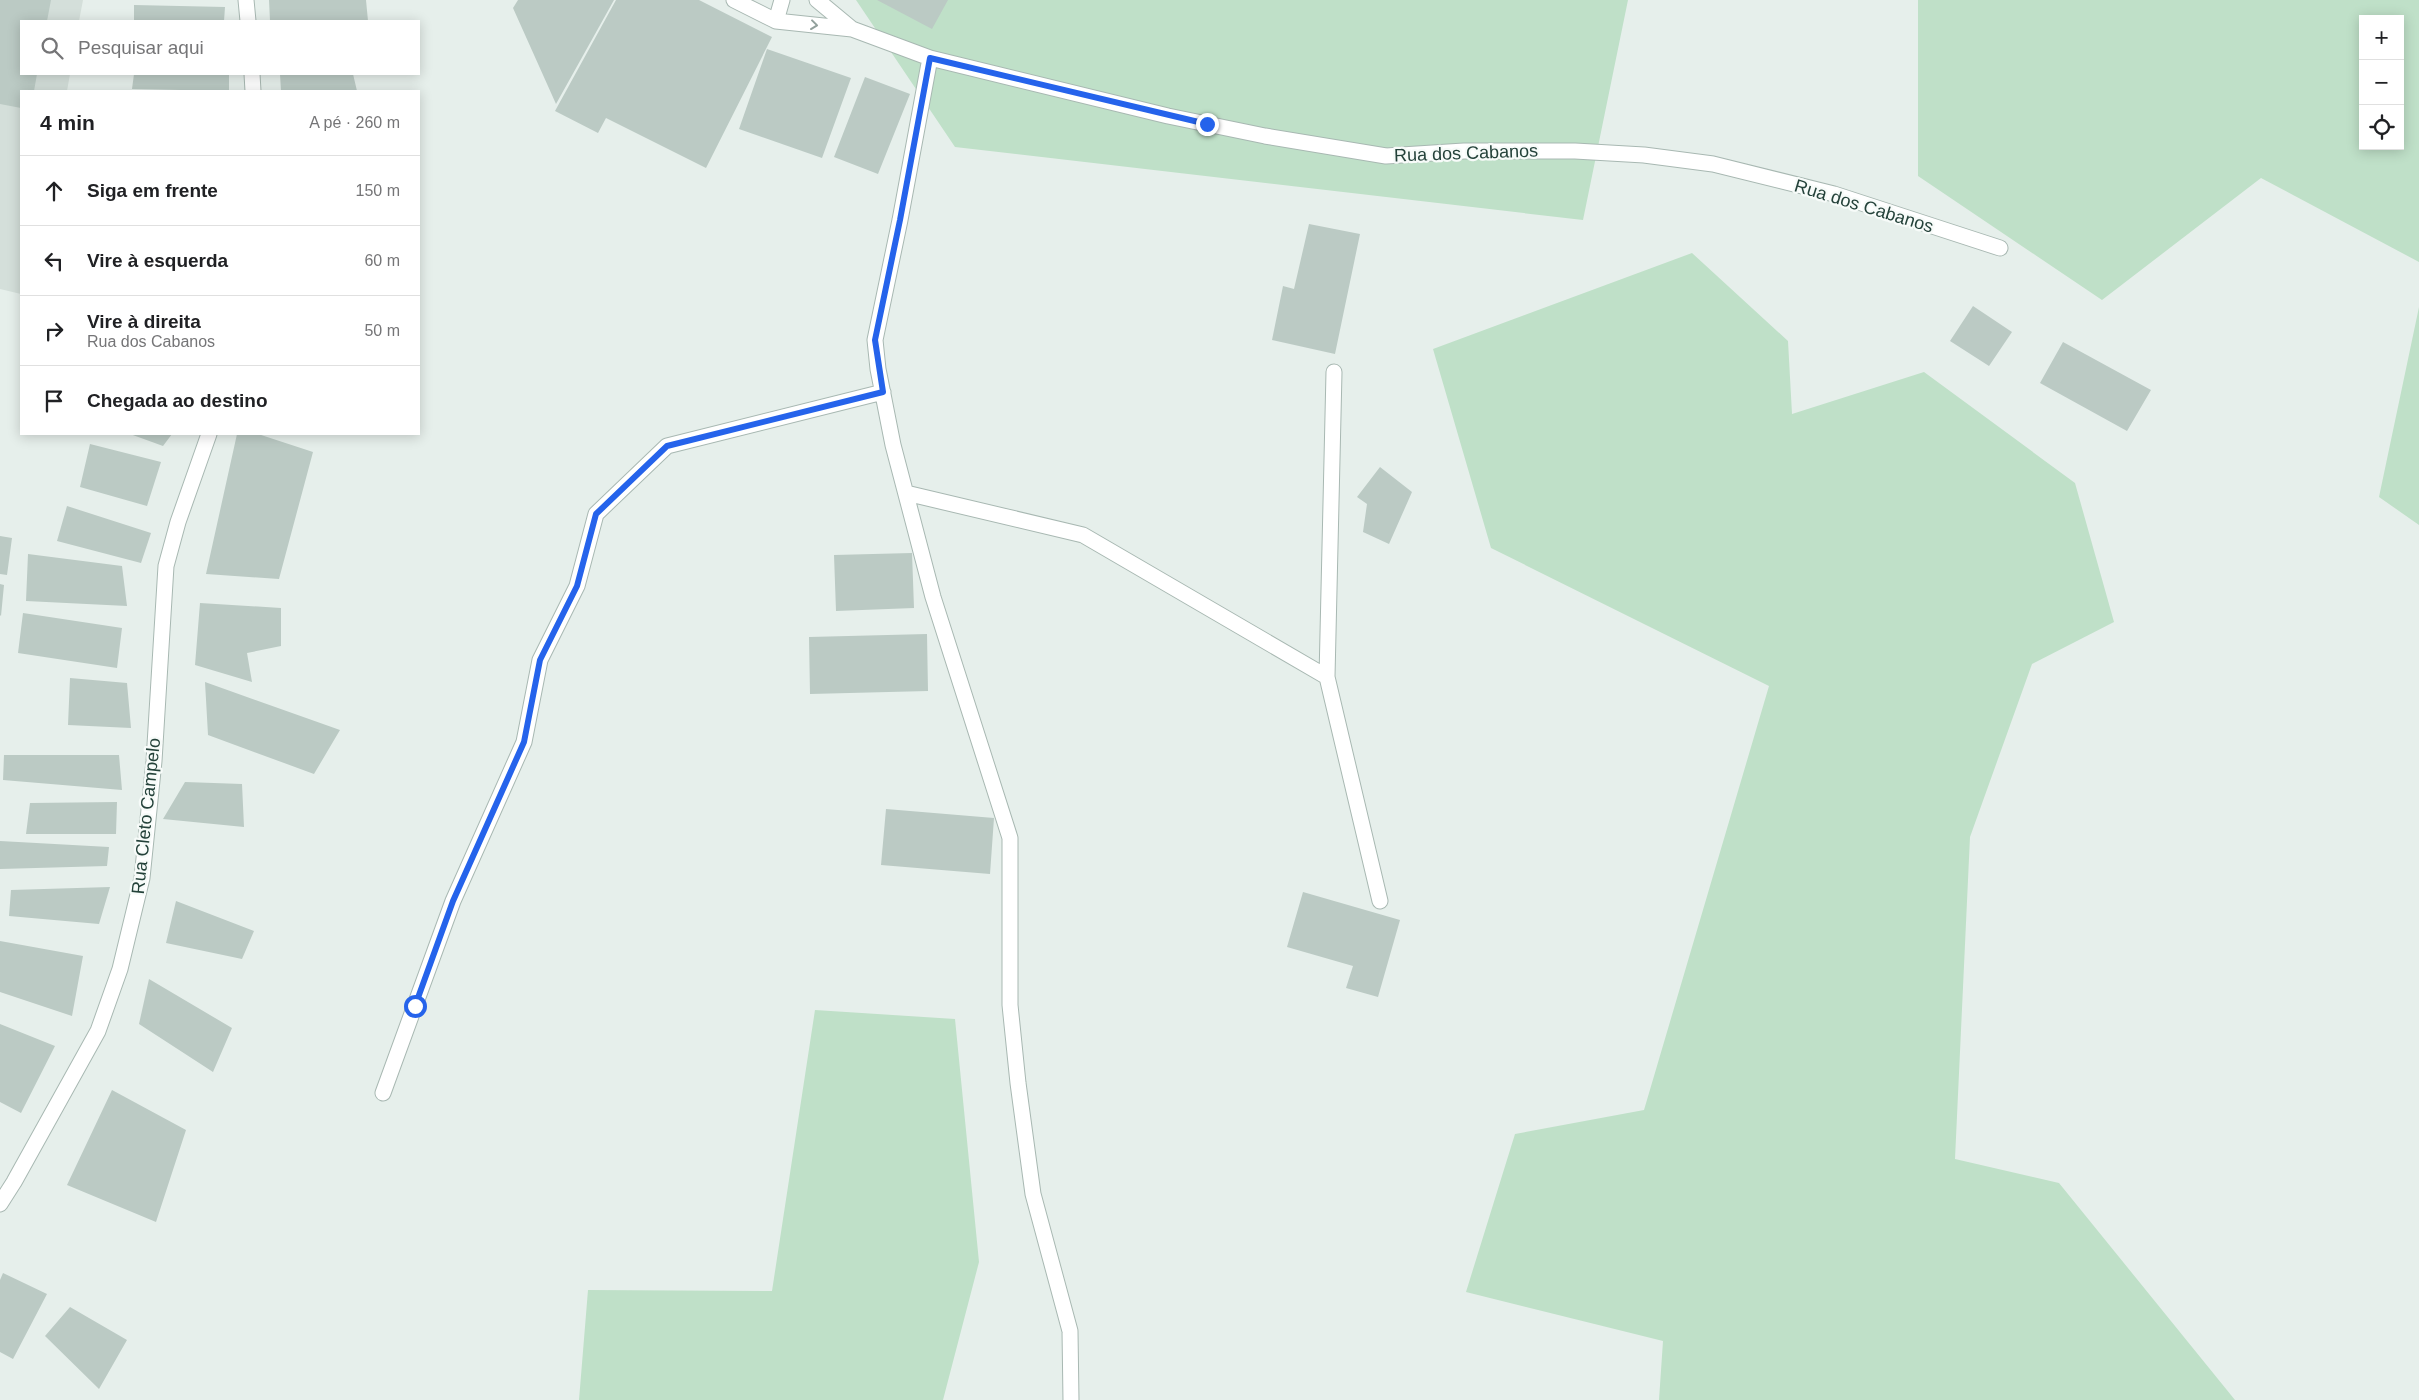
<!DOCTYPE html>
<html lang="pt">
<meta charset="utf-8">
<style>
body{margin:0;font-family:Arial,sans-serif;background:#f2f2f2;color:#202124}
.controls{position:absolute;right:15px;top:15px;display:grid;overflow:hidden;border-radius:0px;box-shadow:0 2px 12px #0003}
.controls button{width:45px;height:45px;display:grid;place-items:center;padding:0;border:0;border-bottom:1px solid #e0e0e0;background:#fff;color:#202124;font:25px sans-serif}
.stop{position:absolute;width:15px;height:15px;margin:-11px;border:4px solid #2563eb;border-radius:50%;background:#fff}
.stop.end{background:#2563eb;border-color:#fff;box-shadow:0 1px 5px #0008}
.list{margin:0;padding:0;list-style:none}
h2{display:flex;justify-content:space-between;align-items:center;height:65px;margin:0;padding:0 20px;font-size:21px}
h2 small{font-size:16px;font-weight:400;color:#757577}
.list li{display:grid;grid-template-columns:32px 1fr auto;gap:15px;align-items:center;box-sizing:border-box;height:70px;padding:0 20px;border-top:1px solid #e0e0e0}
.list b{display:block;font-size:19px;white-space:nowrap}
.list p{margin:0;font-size:16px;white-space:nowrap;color:#757577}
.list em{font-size:16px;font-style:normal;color:#757577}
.icon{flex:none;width:28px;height:28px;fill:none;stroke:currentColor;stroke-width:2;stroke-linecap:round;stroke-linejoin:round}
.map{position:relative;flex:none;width:2419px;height:1400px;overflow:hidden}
.search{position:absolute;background:#fff;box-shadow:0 2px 12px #0003;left:20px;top:20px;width:400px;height:55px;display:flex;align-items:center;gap:12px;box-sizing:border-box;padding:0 18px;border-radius:0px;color:#757577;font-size:19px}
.panel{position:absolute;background:#fff;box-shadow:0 2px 12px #0003;left:20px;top:90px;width:400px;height:345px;border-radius:0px}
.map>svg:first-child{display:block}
.built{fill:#d4dfda}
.green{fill:#bfe0c8;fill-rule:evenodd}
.building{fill:#bbcac4}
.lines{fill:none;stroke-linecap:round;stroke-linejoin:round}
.minor-casing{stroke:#a8b8b2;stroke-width:17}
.minor{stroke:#fff;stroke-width:15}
.oneway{stroke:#92a09c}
.route{stroke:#2563eb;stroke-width:6}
.labels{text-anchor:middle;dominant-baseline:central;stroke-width:4.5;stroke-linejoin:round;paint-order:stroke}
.street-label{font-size:18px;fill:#24423a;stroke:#f7fbf9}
</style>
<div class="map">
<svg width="2419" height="1400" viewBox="0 0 2419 1400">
<rect width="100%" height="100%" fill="#e6efeb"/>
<path class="built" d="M0 0H83L79 21H21V74H70L67 91H21V294L0 289Z"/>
<path class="green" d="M856 0H1628L1583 220 955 147Z
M1918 0H2419V262L2261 178 2102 300 1918 176ZM2363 19H2400V146H2363Z
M1692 253 1788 341 1792 414 1924 372 2075 483 2114 622 2032 664 1970 837 1955 1159 2059 1183 2235 1400H1659L1663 1341 1466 1292 1515 1134 1644 1110 1769 686 1491 548 1433 349Z
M2419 307V525L2379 497Z
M815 1010 955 1019 979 1262 943 1400H579L588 1290 772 1291Z"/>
<path class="building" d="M0 0H51L47 21H21V74H37L34 91H21V108L0 104Z
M269 0H366L368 21H270Z
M518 0H614L556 104 513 8Z
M616 0H699L772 37 706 168 606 118 598 133 555 111Z
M877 0H948L932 29Z
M134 5 225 7 224 21H134Z
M767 49 851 78 822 158 739 129Z
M134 74H229V91L132 89Z
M280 74H353L357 91H281Z
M865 77 910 94 878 174 834 157Z
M1309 224 1360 234 1335 354 1272 340 1283 286 1294 289Z
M1973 306 2012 332 1989 366 1950 341Z
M2063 342 2151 390 2127 431 2040 383Z
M130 434H172L163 446Z
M237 434H258L313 452 279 579 206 574Z
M90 444 161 462 147 506 80 487Z
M1380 467 1412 492 1389 544 1363 532 1367 504 1357 497Z
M67 506 151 533 141 563 57 541Z
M0 536 12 538 7 575 0 574Z
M912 553 914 608 836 611 834 555Z
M28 554 122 566 127 606 26 601Z
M0 584 4 585 1 616 0 615Z
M200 603 281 608V646L247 653 252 682 195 665Z
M23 613 122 628 117 668 18 653Z
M927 634 928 691 810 694 809 637Z
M70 678 127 683 131 728 68 725Z
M205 682 340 730 314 774 208 735Z
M4 755H119L122 790 3 780Z
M185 782 242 784 244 827 163 819Z
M117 802 116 834H26L30 803Z
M886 809 994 818 990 874 881 865Z
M0 841 109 847 107 866 0 869Z
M110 887 99 924 9 916 11 890Z
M1303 892 1400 920 1378 997 1346 988 1353 966 1287 947Z
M176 901 254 931 242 959 166 943Z
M0 941 83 956 72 1016 0 992Z
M149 979 232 1028 213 1072 139 1024Z
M0 1024 55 1046 21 1113 0 1102Z
M112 1090 186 1130 156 1222 67 1185Z
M3 1273 47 1294 13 1359 0 1352V1280Z
M70 1307 127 1340 99 1389 45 1336Z"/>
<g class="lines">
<defs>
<path id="minor" d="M246 0 248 21
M734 0 776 21 852 29 930 58 1168 116 1265 136 1386 156 1464 151H1575L1644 155 1713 164 1834 194 2000 248
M817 0 852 29
M776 21 782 0
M930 58 900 220 875 340 878 369 893 445 933 597 1010 838V1005L1018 1083 1033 1194 1070 1331 1071 1400
M252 74 253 91
M906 493 1083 535 1327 677 1380 901
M1327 677 1334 372
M383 1093 453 901 524 742 540 660 577 586 596 514 667 446 883 392
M0 1204 14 1182 98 1031 120 969 142 878 154 761 166 566 178 522 209 434"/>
</defs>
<use href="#minor" class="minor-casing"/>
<use href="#minor" class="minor"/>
</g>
<defs><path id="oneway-chevron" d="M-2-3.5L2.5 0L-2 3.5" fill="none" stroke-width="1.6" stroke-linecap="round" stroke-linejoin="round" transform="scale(1.25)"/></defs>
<use class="oneway" href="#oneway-chevron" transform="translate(814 25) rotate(7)"/>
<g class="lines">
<path class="route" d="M415 1006 453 901 524 742 540 660 577 586 596 514 667 446 883 392 875 340 900 220 930 58 1207 124"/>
</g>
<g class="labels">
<g class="street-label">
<text transform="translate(1466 153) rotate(-2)">Rua dos Cabanos</text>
<text transform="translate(1864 206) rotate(17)">Rua dos Cabanos</text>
<text transform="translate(146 816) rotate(-84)">Rua Cleto Campelo</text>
</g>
</g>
</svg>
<div class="controls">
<button>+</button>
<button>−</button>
<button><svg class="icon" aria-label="locate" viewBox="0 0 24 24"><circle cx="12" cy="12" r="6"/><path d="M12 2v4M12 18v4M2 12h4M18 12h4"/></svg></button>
</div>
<div class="stop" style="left:415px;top:1006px"></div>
<div class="stop end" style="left:1207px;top:124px"></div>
<div class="search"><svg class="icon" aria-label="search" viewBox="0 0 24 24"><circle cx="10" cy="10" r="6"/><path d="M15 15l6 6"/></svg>Pesquisar aqui</div>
<section class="panel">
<h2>4 min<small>A pé · 260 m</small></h2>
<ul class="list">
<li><svg class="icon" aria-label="ahead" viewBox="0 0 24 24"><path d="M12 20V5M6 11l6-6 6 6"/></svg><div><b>Siga em frente</b></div><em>150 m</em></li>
<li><svg class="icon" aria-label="left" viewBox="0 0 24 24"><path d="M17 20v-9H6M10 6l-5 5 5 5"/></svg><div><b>Vire à esquerda</b></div><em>60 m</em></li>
<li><svg class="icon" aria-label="right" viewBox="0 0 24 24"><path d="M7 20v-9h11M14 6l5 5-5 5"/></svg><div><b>Vire à direita</b><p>Rua dos Cabanos</p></div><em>50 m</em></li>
<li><svg class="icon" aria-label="arrive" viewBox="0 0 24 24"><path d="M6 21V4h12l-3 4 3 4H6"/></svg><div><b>Chegada ao destino</b></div></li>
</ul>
</section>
</div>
